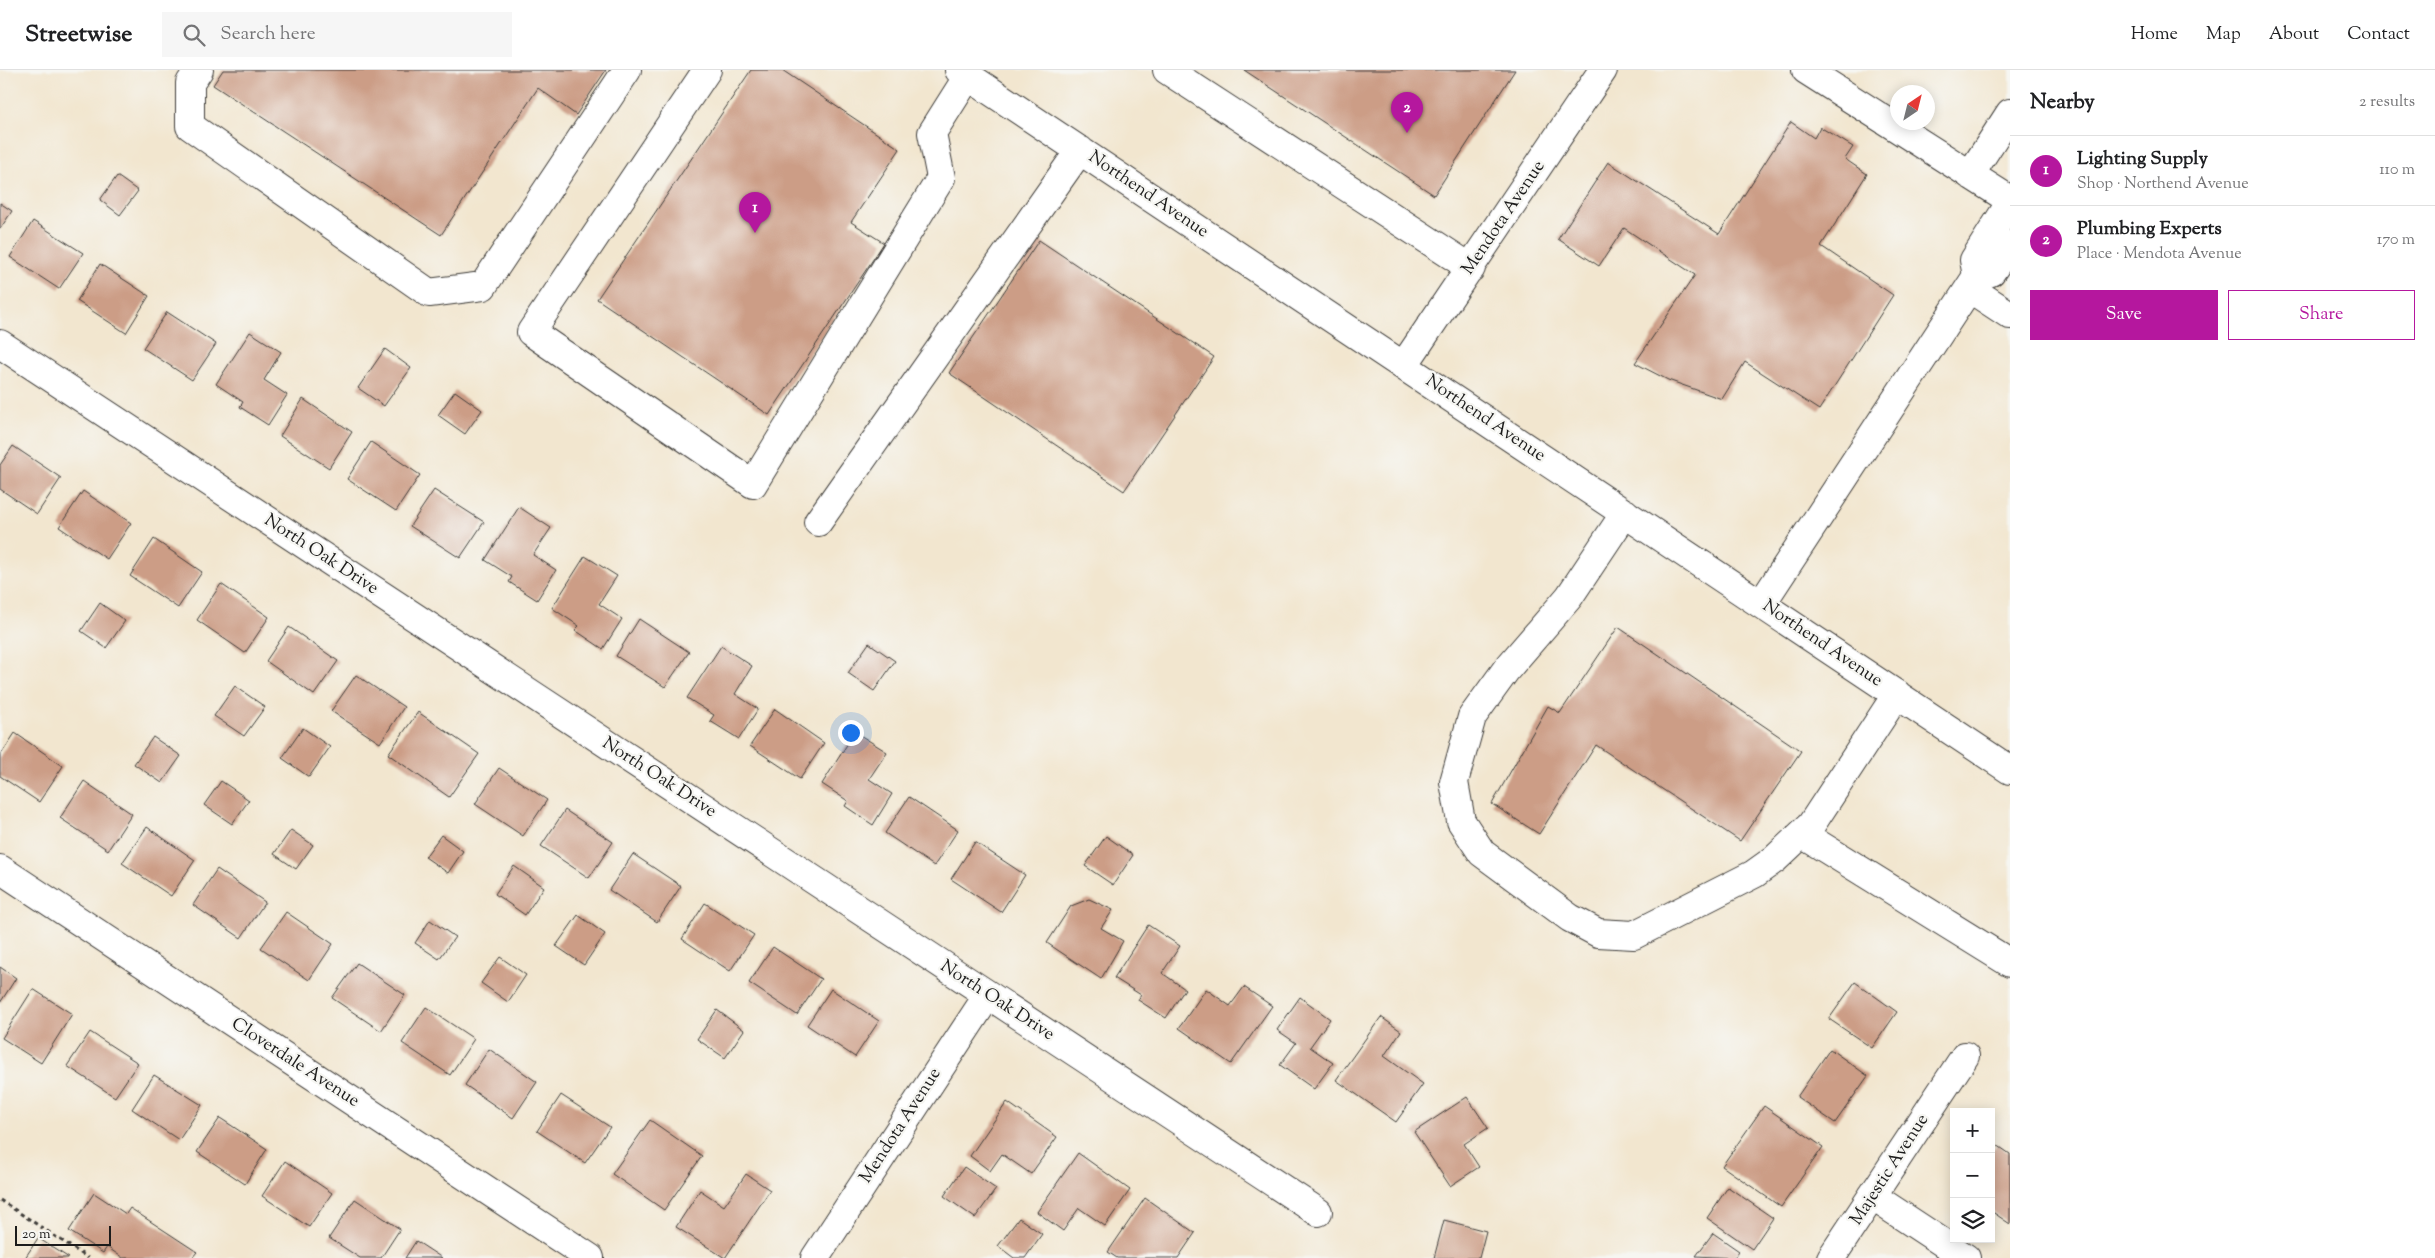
<!DOCTYPE html>
<meta charset="utf-8">
<style>
body{margin:0;font-family:"Sorts Mill Goudy",serif;background:#f6f6f6;color:#202124}
.controls{position:absolute;right:15px;bottom:15px;display:grid;overflow:hidden;border-radius:0px;box-shadow:0 2px 12px #0003}
.controls button{width:45px;height:45px;display:grid;place-items:center;padding:0;border:0;border-bottom:1px solid #e0e0e0;background:#fff;color:#202124;font:25px sans-serif}
.compass{position:absolute;left:1890px;top:15px;width:45px;height:45px;border-radius:50%;background:#fff;box-shadow:0 2px 12px #0003;rotate:35deg}
.scale{position:absolute;left:15px;bottom:12px;width:96px;box-sizing:border-box;padding-left:5px;border:2px solid #1c1c1c;border-top:0;font-size:14px;line-height:18px;white-space:nowrap;color:#1c1c1c;-webkit-text-stroke:4px #f6f6f2;paint-order:stroke}
.you{position:absolute;left:850px;top:662px;width:18px;height:18px;margin:-12px;border:4px solid #fff;border-radius:50%;background:#1a73e8;box-shadow:0 0 0 8px #1a73e833}
.badge{display:grid;place-items:center;width:32px;height:32px;border-radius:50%;background:#b5179e;color:#fff;font-size:16px;font-weight:700}
.pin{position:absolute;translate:-50% -41px;filter:drop-shadow(0 1px 2px #0008)}
.pin::after{content:'';position:absolute;top:26px;width:18px;height:15px;background:inherit;clip-path:polygon(0 0,100% 0,50% 100%)}
.list{margin:0;padding:0;list-style:none}
h2{display:flex;justify-content:space-between;align-items:center;height:65px;margin:0;padding:0 20px;font-size:21px}
h2 small{font-size:16px;font-weight:400;color:#757577}
.list li{display:grid;grid-template-columns:32px 1fr auto;gap:15px;align-items:center;box-sizing:border-box;height:70px;padding:0 20px;border-top:1px solid #e0e0e0}
.list b{display:block;font-size:19px;white-space:nowrap}
.list p{margin:0;font-size:16px;white-space:nowrap;color:#757577}
.list em{font-size:16px;font-style:normal;color:#757577}
.actions{display:flex;gap:10px;padding:15px 20px}
.actions a{flex:1;padding:11px 0;border:1px solid #b5179e;border-radius:0px;text-align:center;font-size:18px;color:#b5179e}
.actions .main{background:#b5179e;color:#fff}
.icon{flex:none;width:28px;height:28px;fill:none;stroke:currentColor;stroke-width:2;stroke-linecap:round;stroke-linejoin:round}
.map{position:relative;flex:none;width:2010px;height:1188px;overflow:hidden}
header{display:flex;align-items:center;gap:30px;box-sizing:border-box;height:70px;padding:0 25px;background:#fff;border-bottom:1px solid #e0e0e0}
header strong{font-size:24px}
nav{display:flex;gap:28px;margin-inline-start:auto;font-size:18px}
.search{width:350px;height:45px;background:#f6f6f6;display:flex;align-items:center;gap:12px;box-sizing:border-box;padding:0 18px;border-radius:0px;color:#757577;font-size:19px}
main{display:flex}
aside{flex:1;background:#fff}
.map>svg:first-child{display:block}
.building{fill:#cc9d86}
.lines{fill:none;stroke-linecap:round;stroke-linejoin:round}
.minor-casing{stroke:#3c3a37;stroke-width:30}
.path{stroke:#3c3a37;stroke-width:3;stroke-dasharray:4 4;stroke-linecap:butt}
.minor{stroke:#fff;stroke-width:28}
.labels{text-anchor:middle;dominant-baseline:central;stroke-width:4.5;stroke-linejoin:round;paint-order:stroke}
.street-label{font-size:18px;fill:#1c1c1c;stroke:#f6f6f2}
</style>
<header>
<strong>Streetwise</strong>
<div class="search"><svg class="icon" aria-label="search" viewBox="0 0 24 24"><circle cx="10" cy="10" r="6"/><path d="M15 15l6 6"/></svg>Search here</div>
<nav><a>Home</a><a>Map</a><a>About</a><a>Contact</a></nav>
</header>
<main>
<div class="map">
<svg width="2010" height="1188" viewBox="0 0 2010 1188">
<rect width="100%" height="100%" fill="#f6f6f2"/>
<filter id="ink" filterUnits="userSpaceOnUse"><feTurbulence type="fractalNoise" baseFrequency=".02" numOctaves="2"/><feDisplacementMap in="SourceGraphic" scale="10" xChannelSelector="R" yChannelSelector="G"/><feConvolveMatrix kernelMatrix="1 2 1 2 8 2 1 2 1" color-interpolation-filters="sRGB"/></filter>
<filter id="wash" filterUnits="userSpaceOnUse"><feTurbulence type="fractalNoise" baseFrequency=".0096" numOctaves="4" result="noise"/><feDisplacementMap in="SourceGraphic" scale="20" xChannelSelector="R" yChannelSelector="G"/><feGaussianBlur stdDeviation="1.12" result="paint"/><feColorMatrix in="noise" values="0 0 0 0 0 0 0 0 0 0 0 0 0 0 0 0 0 1.4 0 .05"/><feComposite in="paint" operator="in"/></filter>
<g filter="url(#wash)">
<rect width="100%" height="100%" fill="#f2e6cf"/>
<g id="blocks">
<path class="building" d="M223 0H606L576 45 538 18 441 165 213 15Z
M751 0H782L900 79 851 152 884 173 769 345 597 229Z
M1244 0H1515L1434 125Z
M1791 52 1814 68 1820 57 1853 77 1845 89 1867 104 1821 176 1893 225 1819 340 1745 292 1722 329 1668 310 1635 293 1695 205 1624 158 1599 196 1558 169 1608 92 1719 164Z
M117 106 138 121 120 145 100 130Z
M0 133 12 141 0 159Z
M33 151 83 183 59 219 10 187Z
M1039 170 1214 287 1124 421 949 303Z
M100 194 149 226 126 263 77 231Z
M167 242 216 274 192 310 143 278Z
M250 262 281 282 264 310 287 325 268 355 240 337 243 332 216 314Z
M385 279 411 298 384 336 358 318Z
M455 321 482 340 465 364 438 345Z
M303 329 352 362 329 398 280 366Z
M371 372 420 405 396 441 347 409Z
M13 376 61 408 37 444 0 419V395Z
M434 420 484 452 460 488 410 456Z
M83 421 131 453 107 489 59 457Z
M519 437 551 458 533 485 556 500 537 530 509 512 512 507 485 490Z
M154 469 202 502 178 538 130 506Z
M585 486 617 506 599 534 622 549 603 579 575 560 579 556 552 538Z
M221 514 269 547 245 583 197 550Z
M100 533 125 551 106 578 81 561Z
M639 549 689 582 665 617 616 586Z
M289 557 338 591 314 625 266 591Z
M1618 557 1801 681 1740 771 1596 675 1539 764 1492 734 1548 636 1560 643Z
M869 573 895 591 874 621 848 603Z
M721 576 752 596 735 624 758 639 739 669 710 651 714 645 687 628Z
M356 605 404 637 380 673 331 641Z
M235 616 265 637 244 666 214 646Z
M775 639 824 673 800 709 750 676Z
M418 642 479 684 449 727 388 684Z
M303 658 330 677 309 707 282 688Z
M855 662 887 682 869 709 892 724 873 755 845 736 848 731 822 714Z
M15 663 63 696 39 732 0 706V686Z
M153 667 181 686 162 713 134 694Z
M499 698 547 730 523 766 475 734Z
M84 711 132 744 108 780 60 748Z
M221 711 249 730 232 754 204 735Z
M909 727 958 760 934 796 885 763Z
M565 740 613 772 589 808 541 776Z
M147 757 195 790 171 826 122 793Z
M291 760 313 775 296 799 274 784Z
M441 765 463 781 448 803 425 787Z
M1106 766 1133 785 1113 815 1085 796Z
M975 772 1025 805 1001 842 951 809Z
M633 784 681 816 657 852 609 820Z
M514 796 544 817 525 845 495 824Z
M217 799 265 832 241 868 193 835Z
M1089 829 1113 840 1101 858 1123 871 1101 909 1047 873 1071 836Z
M705 833 754 865 730 901 682 869Z
M286 842 333 874 309 910 261 878Z
M578 845 605 864 584 895 556 876Z
M430 850 455 867 439 889 415 873Z
M1148 855 1180 876 1162 903 1185 919 1166 948 1138 930 1141 925 1114 908Z
M773 877 821 909 797 945 749 913Z
M500 887 526 905 508 932 481 913Z
M357 893 405 925 381 961 332 928Z
M0 897 16 908 0 933Z
M1855 912 1897 942 1872 978 1829 949Z
M1244 917 1272 936 1231 994 1179 958 1206 919 1230 936Z
M33 919 72 944 41 993 2 968Z
M831 919 879 951 855 987 807 955Z
M1300 927 1330 949 1310 977 1333 993 1314 1019 1280 995 1296 973 1277 960Z
M426 937 474 969 450 1005 402 973Z
M717 940 744 960 725 988 697 969Z
M1381 947 1401 961 1384 986 1423 1014 1396 1052 1336 1010Z
M90 962 138 993 115 1027 67 996Z
M489 979 537 1012 513 1048 465 1015Z
M1830 979 1868 1006 1835 1053 1797 1027Z
M154 1005 202 1035 179 1070 132 1039Z
M561 1025 610 1057 585 1093 537 1061Z
M1467 1027 1488 1058 1464 1074 1479 1097 1450 1116 1414 1062Z
M1007 1032 1057 1067 1031 1104 1002 1084 990 1101 970 1086Z
M1764 1036 1823 1077 1781 1137 1722 1096Z
M220 1048 267 1079 245 1114 197 1082Z
M650 1050 702 1086 664 1140 612 1104Z
M1997 1075 2010 1084V1154L1991 1141V1083Z
M1078 1083 1130 1120 1105 1156 1079 1138 1063 1161 1037 1142Z
M285 1091 332 1123 309 1157 262 1126Z
M964 1097 996 1119 975 1148 944 1126Z
M746 1104 770 1120 725 1188 676 1157 700 1120 724 1136Z
M1728 1117 1773 1148 1752 1179 1707 1148Z
M94 1123 126 1144 130 1138 197 1182 192 1188H123L107 1177 103 1183 69 1161Z
M1145 1128 1195 1163 1178 1188H1117L1108 1182Z
M355 1129 400 1159 381 1188H360L329 1168Z
M1019 1148 1042 1164 1025 1188H1014L998 1176Z
M1444 1150 1486 1161 1479 1188H1434Z
M1713 1163 1739 1181 1734 1188 1696 1186Z
M38 1168 69 1188H25Z
M416 1171 442 1188H405Z"/>
</g>
</g>
<g filter="url(#ink)">
<use href="#blocks" fill-opacity="0" stroke="#3c3a37" stroke-width="1"/>
<g class="lines">
<defs>
<path id="minor" d="M199 0 190 13V56L429 223 483 216 627 0
M707 0 531 262 753 414 941 108 932 63 968 6
M959 0 2010 700
M1167 0 1471 198
M1806 0 2010 130
M1970 105 2010 43
M2010 133 1974 190 1977 206 1991 202 2010 175
M1969 218 2010 245
M0 274 1318 1142
M1404 295 1603 0
M1625 443 1569 527 1506 600 1472 647 1454 712 1461 751 1482 783 1570 848 1598 863 1634 865 1754 804 1775 789 1811 755 1897 624
M818 452 1080 80
M1762 533 1977 206
M1802 764 2010 893
M0 799 590 1188
M1872 1126 1966 1188
M815 1188 988 925
M1831 1188 1965 986"/>
</defs>
<use href="#minor" class="minor-casing"/>
<path class="path" d="M0 1130 88 1188"/>
<use href="#minor" class="minor"/>
</g>
</g>
<g class="labels">
<g class="street-label">
<text transform="translate(1148 125) rotate(34)">Northend Avenue</text>
<text transform="translate(1504 148) rotate(-56)">Mendota Avenue</text>
<text transform="translate(1485 349) rotate(34)">Northend Avenue</text>
<text transform="translate(321 485) rotate(33)">North Oak Drive</text>
<text transform="translate(1822 574) rotate(34)">Northend Avenue</text>
<text transform="translate(659 708) rotate(33)">North Oak Drive</text>
<text transform="translate(997 931) rotate(33)">North Oak Drive</text>
<text transform="translate(295 993) rotate(33)">Cloverdale Avenue</text>
<text transform="translate(901 1056) rotate(-57)">Mendota Avenue</text>
<text transform="translate(1890 1100) rotate(-57)">Majestic Avenue</text>
</g>
</g>
</svg>
<div class="controls">
<button>+</button>
<button>−</button>
<button><svg class="icon" aria-label="layers" viewBox="0 0 24 24"><path d="M12 4l9 5-9 5-9-5zM3 14l9 5 9-5"/></svg></button>
</div>
<svg class="compass" viewBox="-18 -18 36 36"><path d="M0-13l5 13h-10z" fill="#e53935"/><path d="M0 13l5-13h-10z" fill="#757577"/></svg>
<div class="scale">20 m</div>
<div class="you"></div>
<div class="pin badge" style="left:755px;top:163px">1</div>
<div class="pin badge" style="left:1407px;top:63px">2</div>
</div>
<aside>
<h2>Nearby<small>2 results</small></h2>
<ul class="list">
<li><span class="badge">1</span><div><b>Lighting Supply</b><p>Shop · Northend Avenue</p></div><em>110 m</em></li>
<li><span class="badge">2</span><div><b>Plumbing Experts</b><p>Place · Mendota Avenue</p></div><em>170 m</em></li>
</ul>
<div class="actions"><a class="main">Save</a><a>Share</a></div>
</aside>
</main>
